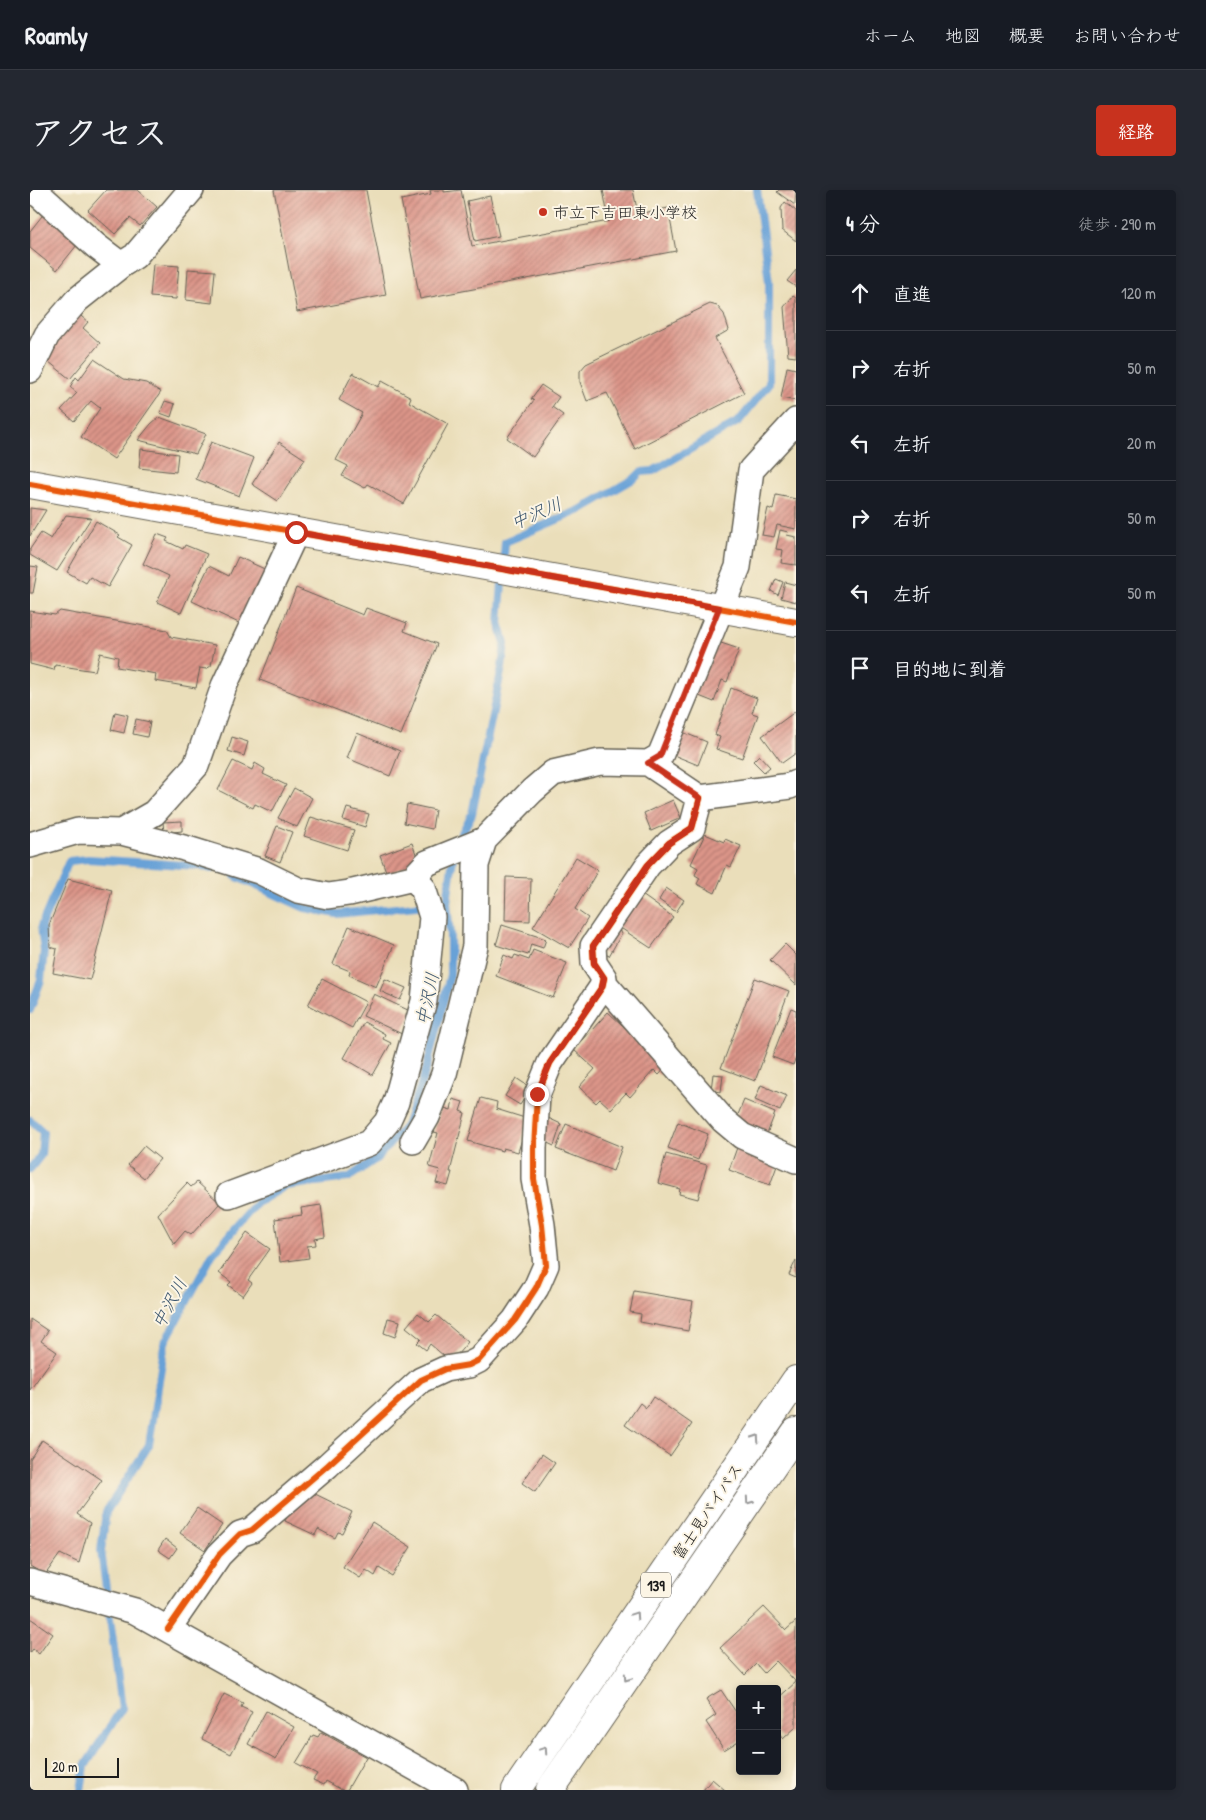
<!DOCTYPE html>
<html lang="ja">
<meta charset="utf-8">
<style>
body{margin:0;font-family:"Patrick Hand","Klee One",sans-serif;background:#242831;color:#f1f3f6}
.controls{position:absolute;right:15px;bottom:15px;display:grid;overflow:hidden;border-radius:5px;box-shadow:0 2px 8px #0003}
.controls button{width:45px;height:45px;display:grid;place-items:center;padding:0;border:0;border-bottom:1px solid #363941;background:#171b24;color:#f1f3f6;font:25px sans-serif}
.scale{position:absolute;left:15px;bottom:12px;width:74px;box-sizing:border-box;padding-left:5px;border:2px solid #1c1c1c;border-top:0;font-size:14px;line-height:18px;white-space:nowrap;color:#1c1c1c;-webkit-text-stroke:4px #fcf5e5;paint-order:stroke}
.stop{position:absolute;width:15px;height:15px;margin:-11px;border:4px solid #c8321e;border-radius:50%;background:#fff}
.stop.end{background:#c8321e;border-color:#fff;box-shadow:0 1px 5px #0008}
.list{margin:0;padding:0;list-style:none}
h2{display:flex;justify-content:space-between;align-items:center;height:65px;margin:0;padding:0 20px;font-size:21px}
h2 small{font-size:16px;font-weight:400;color:#9ea1a6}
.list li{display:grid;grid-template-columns:32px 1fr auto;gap:15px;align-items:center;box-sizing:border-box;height:75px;padding:0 20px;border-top:1px solid #363941}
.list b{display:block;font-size:19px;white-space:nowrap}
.list em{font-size:16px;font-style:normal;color:#9ea1a6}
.icon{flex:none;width:28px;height:28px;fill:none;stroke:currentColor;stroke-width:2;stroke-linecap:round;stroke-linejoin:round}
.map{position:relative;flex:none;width:766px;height:1600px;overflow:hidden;border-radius:5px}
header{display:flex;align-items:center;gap:30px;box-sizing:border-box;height:70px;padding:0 25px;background:#171b24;border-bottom:1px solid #363941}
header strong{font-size:24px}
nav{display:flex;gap:28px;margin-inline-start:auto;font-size:18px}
.intro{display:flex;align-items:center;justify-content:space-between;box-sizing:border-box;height:120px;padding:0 30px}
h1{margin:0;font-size:35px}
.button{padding:12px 22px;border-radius:5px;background:#c8321e;color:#fff;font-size:18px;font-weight:700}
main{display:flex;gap:30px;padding:0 30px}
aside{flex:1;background:#171b24;border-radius:5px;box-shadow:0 2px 8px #0003}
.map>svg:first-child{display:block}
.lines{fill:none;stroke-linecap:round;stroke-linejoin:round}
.stream{stroke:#68a1d7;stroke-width:8}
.building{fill:url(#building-hatch)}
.minor-casing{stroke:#646053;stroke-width:28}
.tertiary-casing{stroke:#646053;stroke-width:30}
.trunk-casing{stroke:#646053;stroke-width:30}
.minor{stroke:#fff;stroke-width:25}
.tertiary{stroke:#fff;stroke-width:28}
.trunk{stroke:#fff;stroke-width:28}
.cycleway-casing{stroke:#fcf5e5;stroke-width:9}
.cycleway{stroke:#e8590c;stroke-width:6}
.oneway{stroke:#999}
.route{stroke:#c8321e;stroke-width:6}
.poi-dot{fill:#c8321e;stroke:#fcf5e5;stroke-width:2}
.labels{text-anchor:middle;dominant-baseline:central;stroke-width:4;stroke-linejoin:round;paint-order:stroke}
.shield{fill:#fcf5e5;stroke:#5f5d58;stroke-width:1}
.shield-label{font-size:15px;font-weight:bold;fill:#1c1c1c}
.poi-label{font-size:16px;fill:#1c1c1c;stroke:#fcf5e5;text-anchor:start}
.street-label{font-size:16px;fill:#1c1c1c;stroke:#fcf5e5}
.water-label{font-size:18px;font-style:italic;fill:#3e5870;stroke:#fcf5e5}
</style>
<header>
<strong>Roamly</strong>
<nav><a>ホーム</a><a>地図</a><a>概要</a><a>お問い合わせ</a></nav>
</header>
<div class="intro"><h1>アクセス</h1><a class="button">経路</a></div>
<main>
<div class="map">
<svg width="766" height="1600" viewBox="0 0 766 1600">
<defs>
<pattern id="building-hatch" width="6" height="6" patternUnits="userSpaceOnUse" patternTransform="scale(1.25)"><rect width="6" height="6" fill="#dc9589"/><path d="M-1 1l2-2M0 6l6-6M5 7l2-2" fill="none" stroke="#b2796f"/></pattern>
</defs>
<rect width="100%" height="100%" fill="#fcf5e5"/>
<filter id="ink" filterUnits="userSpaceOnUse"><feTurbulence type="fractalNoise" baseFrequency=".02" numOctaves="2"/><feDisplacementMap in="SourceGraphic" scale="10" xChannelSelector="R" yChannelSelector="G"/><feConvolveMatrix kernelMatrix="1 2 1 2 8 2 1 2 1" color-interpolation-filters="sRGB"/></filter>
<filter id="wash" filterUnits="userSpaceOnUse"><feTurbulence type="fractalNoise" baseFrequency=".0096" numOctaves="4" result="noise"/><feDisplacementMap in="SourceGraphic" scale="20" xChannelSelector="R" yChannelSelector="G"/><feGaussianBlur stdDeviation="1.12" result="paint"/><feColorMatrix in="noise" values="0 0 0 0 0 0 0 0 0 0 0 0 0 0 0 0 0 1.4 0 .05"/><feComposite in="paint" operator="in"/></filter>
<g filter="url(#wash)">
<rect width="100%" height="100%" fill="#eadeba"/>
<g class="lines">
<path class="stream" d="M426 654 442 624 472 477 475 453 469 433 475 352 550 320 605 288 611 282 623 281 709 231 739 194V92L727 0
M205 686 275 718 307 724 395 715
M0 820 11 790 14 761 11 736 39 671 58 669 169 676 182 679
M0 930 13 942 11 965 0 979
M51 1600 55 1576 92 1518 71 1361 76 1322 119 1255 135 1152 182 1065 227 1013 255 996 318 988 346 969 376 936 396 880 420 785V745L417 713 423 668"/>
</g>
<g id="blocks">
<path class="building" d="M76 0H108L127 17 110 36 100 28 85 44 58 20Z
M244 0H336L356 105 267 122Z
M400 0H414V2L431 0 442 56 579 31 573 0H603L608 24 638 18 646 61 390 109 371 10 401 4Z
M749 0H766L765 15 747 2Z
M460 6 469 46 445 51 437 11Z
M755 12 766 21V51L752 40 751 18Z
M16 21 51 50 27 80 0 58V41Z
M123 74 149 76 146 109 120 107Z
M158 79 185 81 182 113 156 110Z
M766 80V97L757 91Z
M763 106 766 108V167L758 166 754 117Z
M680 114 687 116 694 124 699 140 685 148 714 203 605 259 577 203 557 211 550 192V181L556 174Z
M45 121 58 132 53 138 70 153 40 189 13 167Z
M64 169 94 189 116 193 131 202 84 269 51 247 70 218 61 211 44 231 31 220 47 203 40 197 46 187 49 190Z
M757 177 766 179V211L751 208Z
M323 183 348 197 352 191 381 207 379 212 418 234 374 314 338 294 335 298 312 286 318 276 306 270 332 223 309 210Z
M511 195 529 207 522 217 533 225 503 267 477 248 504 210 501 209Z
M135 211 145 214 141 227 130 223Z
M129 227 176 244 166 264 108 250 121 234Z
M181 252 224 268 209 306 166 289Z
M249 252 275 269 248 311 222 294Z
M111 259 148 264 146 282 109 278Z
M746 305 766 309V339L747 335 744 347 732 345 738 318 743 320Z
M0 318 16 320 0 346Z
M36 325 61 328 27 381 0 365V359L11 343 21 349Z
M66 331 90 345 88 347 102 355 78 397 60 387 56 393 37 382Z
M750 340 758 342 757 345 766 347V375L751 373 753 360 746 359Z
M127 344 138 348 136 351 153 359 155 355 177 364 151 423 127 412 139 386 113 374Z
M208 367 239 381 213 435 162 411 179 376 199 386Z
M0 376 8 377 3 403H0Z
M746 389 753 392 748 405 741 401Z
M755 392 766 395V412L751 408Z
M266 398 333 425 336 418 377 433 374 441 407 454 371 545 230 490Z
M0 421 25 425 30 421 137 440 141 447 185 455 181 476 176 479 170 478 166 498 125 491 126 484 87 477 88 467 70 463 65 481 25 475 24 480 0 474Z
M688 452 709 459 697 492 692 490 684 512 664 504Z
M701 498 727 508 722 523 728 525 712 568 686 559 690 547 685 545Z
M766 521V563L752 573 732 546Z
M85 522 98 525 94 543 81 540Z
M106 529 120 532 117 547 103 544Z
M650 541 677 552 668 575 641 564Z
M327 543 370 561 360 586 317 568Z
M202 547 218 552 214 566 198 561Z
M729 565 740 577 734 582 723 571Z
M203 571 222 580 225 573 235 579 233 584 256 595 242 622 225 614 223 618 188 600Z
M264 598 282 608 267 637 248 628Z
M643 610 651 628 621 641 614 623Z
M377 614 405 620 402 639 374 633Z
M317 618 339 624 335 637 313 630Z
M281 627 324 640 317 660 274 646Z
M152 631V641L134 643 133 632Z
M247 636 262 642 250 672 235 666Z
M675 644 694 652 695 649 711 656 701 677 697 675 685 703 667 694 670 688 665 685 668 678 661 674Z
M382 653 389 672 357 684 350 665Z
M546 667 568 680 545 719 558 728 539 758 503 737Z
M476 687 501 688 500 731 475 730Z
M38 689 82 700 60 790 23 783 27 759 20 757 19 735Z
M636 698 654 710 646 722 629 710Z
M612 705 643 727 621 758 586 735Z
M472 735 516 749 513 758 501 754 498 765 466 755Z
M319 736 364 755 346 797 319 785 320 781 303 774Z
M584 738 592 743 579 766 570 761Z
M755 754 766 765V795L740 770Z
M503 760 537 773 523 808 466 786 474 765 483 769 485 765 499 770Z
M725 788 759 801 725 891 691 878Z
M292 789 336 812 322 838 278 815Z
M355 789 376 798 370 810 350 801Z
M344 804 382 822 372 844 333 826Z
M761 818 766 820V868L763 875 742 867Z
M578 822 605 847 640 873 629 885 624 880 600 907 596 903 581 919 570 909 566 913 549 897 565 879 544 860Z
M334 832 355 844 353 849 361 853 343 885 314 868Z
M683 884 693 885 691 902 681 900Z
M486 888 501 898 490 915 475 906Z
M731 895 757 906 750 921 725 910Z
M451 908 467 912 466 919 498 929 488 962 473 958 472 961 438 951Z
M423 909 433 912 430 921 435 923 420 982H422L418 996 406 993 410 980 399 977 408 943 404 942 411 917 421 920Z
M714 910 745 923 737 944 705 932Z
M514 926 531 934 524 956 511 950Z
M648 932 678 944 668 970 638 958Z
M536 934 592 957 583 981 526 959Z
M709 952 748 973 740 995 699 980Z
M114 956 130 969 114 988 98 975Z
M636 964 677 975 668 1009 649 1004 650 999 628 993Z
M167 992 190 1013 161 1045 155 1041 144 1054 128 1024 157 993 161 997Z
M291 1015 295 1047 285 1049 286 1055 277 1056 279 1068 250 1072 245 1029 272 1025 271 1018Z
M217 1043 240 1059 218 1090 222 1093 213 1106 198 1095 201 1092 189 1083Z
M766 1070V1088L759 1085Z
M604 1101 663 1111 658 1141 610 1132 611 1124 600 1122Z
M388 1123 399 1132 406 1125 438 1152 421 1172 400 1154 396 1160 387 1153 391 1149 376 1137Z
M358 1128 370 1131 365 1147 354 1143Z
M0 1129 18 1141 11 1151 27 1162 0 1200Z
M623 1207 662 1234 640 1266 595 1235 610 1213 616 1218Z
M12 1250 72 1290 47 1324 60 1333 49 1373 30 1364 15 1385 0 1376V1269Z
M512 1264 525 1273 505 1302 492 1293Z
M279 1301 322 1322 312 1343 308 1342 305 1348 288 1339 285 1345 255 1331 265 1311Z
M167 1318 192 1335 175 1360 150 1343Z
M342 1332 381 1357 362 1386 349 1378 345 1386 336 1380 330 1388 313 1377Z
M135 1349 147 1358 140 1368 128 1360Z
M734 1417 756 1440 766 1431V1537L753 1549 747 1542V1509L766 1492 746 1471 734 1483 726 1474 715 1485 690 1458Z
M0 1428 23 1444 9 1464 3 1459 0 1463Z
M691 1500 710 1528V1550L694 1560 676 1532 686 1525 676 1509Z
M194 1504 213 1513 211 1517 222 1522 201 1564 172 1549Z
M236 1521 264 1537 246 1569 218 1554Z
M291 1542 336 1567 317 1600H312L296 1591 294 1595 283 1590 287 1584 266 1573 283 1545 288 1547Z
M682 1589 695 1600H673Z"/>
</g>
</g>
<g filter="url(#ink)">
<use href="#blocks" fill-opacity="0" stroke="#646053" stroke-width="1"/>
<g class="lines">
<defs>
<path id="minor" d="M4 0 66 56 91 75
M0 180 17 145 47 110 91 75 105 66 161 0
M618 573 670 608 760 596 766 593
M91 642 154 658 229 681 268 700 298 706 319 703 383 688 397 673 454 650
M0 655 48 641 91 642 124 623 166 576 194 496 266 342
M573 792 693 930 712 946 766 970
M383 951 397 927 414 884 445 756 446 675 454 650 502 601 523 583 570 572 618 573 630 566 708 377 721 280 766 231
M199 1005 339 953 357 932 366 912 394 811 402 727 393 698 383 688
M0 1392 105 1421 425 1600
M138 1439 189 1365 210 1344 222 1340 298 1275 391 1190 415 1179 439 1175 449 1170 485 1130 506 1098 516 1075 512 1035 504 989V958L507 905 520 873 572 797 574 788 564 773 563 756 618 675 639 653 662 638 670 608"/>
<path id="tertiary" d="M0 294 766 432"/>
<path id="trunk" d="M486 1600 766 1190
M520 1600 766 1242"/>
</defs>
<use href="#minor" class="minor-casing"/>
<use href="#tertiary" class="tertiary-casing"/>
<use href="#trunk" class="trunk-casing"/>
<use href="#minor" class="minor"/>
<use href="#tertiary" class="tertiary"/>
<use href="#trunk" class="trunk"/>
<defs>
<path id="cycleway" d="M0 294 766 432
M138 1439 189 1365 210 1344 222 1340 298 1275 391 1190 415 1179 439 1175 449 1170 485 1130 506 1098 516 1075 512 1035 504 989V958L507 905 520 873 572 797 574 788 564 773 563 756 618 675 639 653 662 638 670 608"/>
</defs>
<use href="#cycleway" class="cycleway-casing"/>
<use href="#cycleway" class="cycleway"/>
</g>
<defs><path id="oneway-chevron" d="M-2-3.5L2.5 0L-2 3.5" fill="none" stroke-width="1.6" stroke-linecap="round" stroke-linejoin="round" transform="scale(1.25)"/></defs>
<g class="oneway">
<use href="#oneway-chevron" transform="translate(726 1248) rotate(-56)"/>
<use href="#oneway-chevron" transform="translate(719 1311) rotate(125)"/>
<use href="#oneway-chevron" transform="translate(605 1425) rotate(-56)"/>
<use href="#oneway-chevron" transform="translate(597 1488) rotate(125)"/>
<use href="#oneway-chevron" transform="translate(514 1560) rotate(-56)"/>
</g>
</g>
<g class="lines" filter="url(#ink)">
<path class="route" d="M266 342 689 418 630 566 618 573 670 608 662 638 639 653 618 675 563 756 564 773 574 788 572 797 520 873 507 904"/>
</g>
<circle class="poi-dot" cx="513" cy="22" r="5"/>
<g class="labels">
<rect class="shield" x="611" y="1382.5" width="30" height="25" rx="4"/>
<g class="shield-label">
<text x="626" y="1395">139</text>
</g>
<g class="poi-label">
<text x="523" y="22">市立下吉田東小学校</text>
</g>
<g class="street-label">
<text transform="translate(677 1321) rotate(-56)">富士見バイパス</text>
</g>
<g class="water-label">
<text transform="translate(506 323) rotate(-23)">中沢川</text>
<text transform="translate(397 809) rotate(-78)">中沢川</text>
<text transform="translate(139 1113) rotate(-62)">中沢川</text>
</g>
</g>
</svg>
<div class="controls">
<button>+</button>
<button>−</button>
</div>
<div class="scale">20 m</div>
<div class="stop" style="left:266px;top:342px"></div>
<div class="stop end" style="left:507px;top:904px"></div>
</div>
<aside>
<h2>4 分<small>徒歩 · 290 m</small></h2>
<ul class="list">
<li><svg class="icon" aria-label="ahead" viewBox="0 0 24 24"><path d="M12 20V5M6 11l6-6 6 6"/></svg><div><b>直進</b></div><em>120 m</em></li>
<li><svg class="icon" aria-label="right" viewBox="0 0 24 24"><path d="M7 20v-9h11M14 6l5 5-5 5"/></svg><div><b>右折</b></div><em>50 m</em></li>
<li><svg class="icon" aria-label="left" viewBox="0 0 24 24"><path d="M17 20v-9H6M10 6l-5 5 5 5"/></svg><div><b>左折</b></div><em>20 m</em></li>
<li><svg class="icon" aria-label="right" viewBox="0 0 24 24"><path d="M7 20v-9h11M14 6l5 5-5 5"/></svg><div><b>右折</b></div><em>50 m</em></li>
<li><svg class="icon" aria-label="left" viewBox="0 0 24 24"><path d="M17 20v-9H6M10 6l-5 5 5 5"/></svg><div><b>左折</b></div><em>50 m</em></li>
<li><svg class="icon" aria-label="arrive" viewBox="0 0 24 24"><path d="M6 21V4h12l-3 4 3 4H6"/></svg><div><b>目的地に到着</b></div></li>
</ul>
</aside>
</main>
